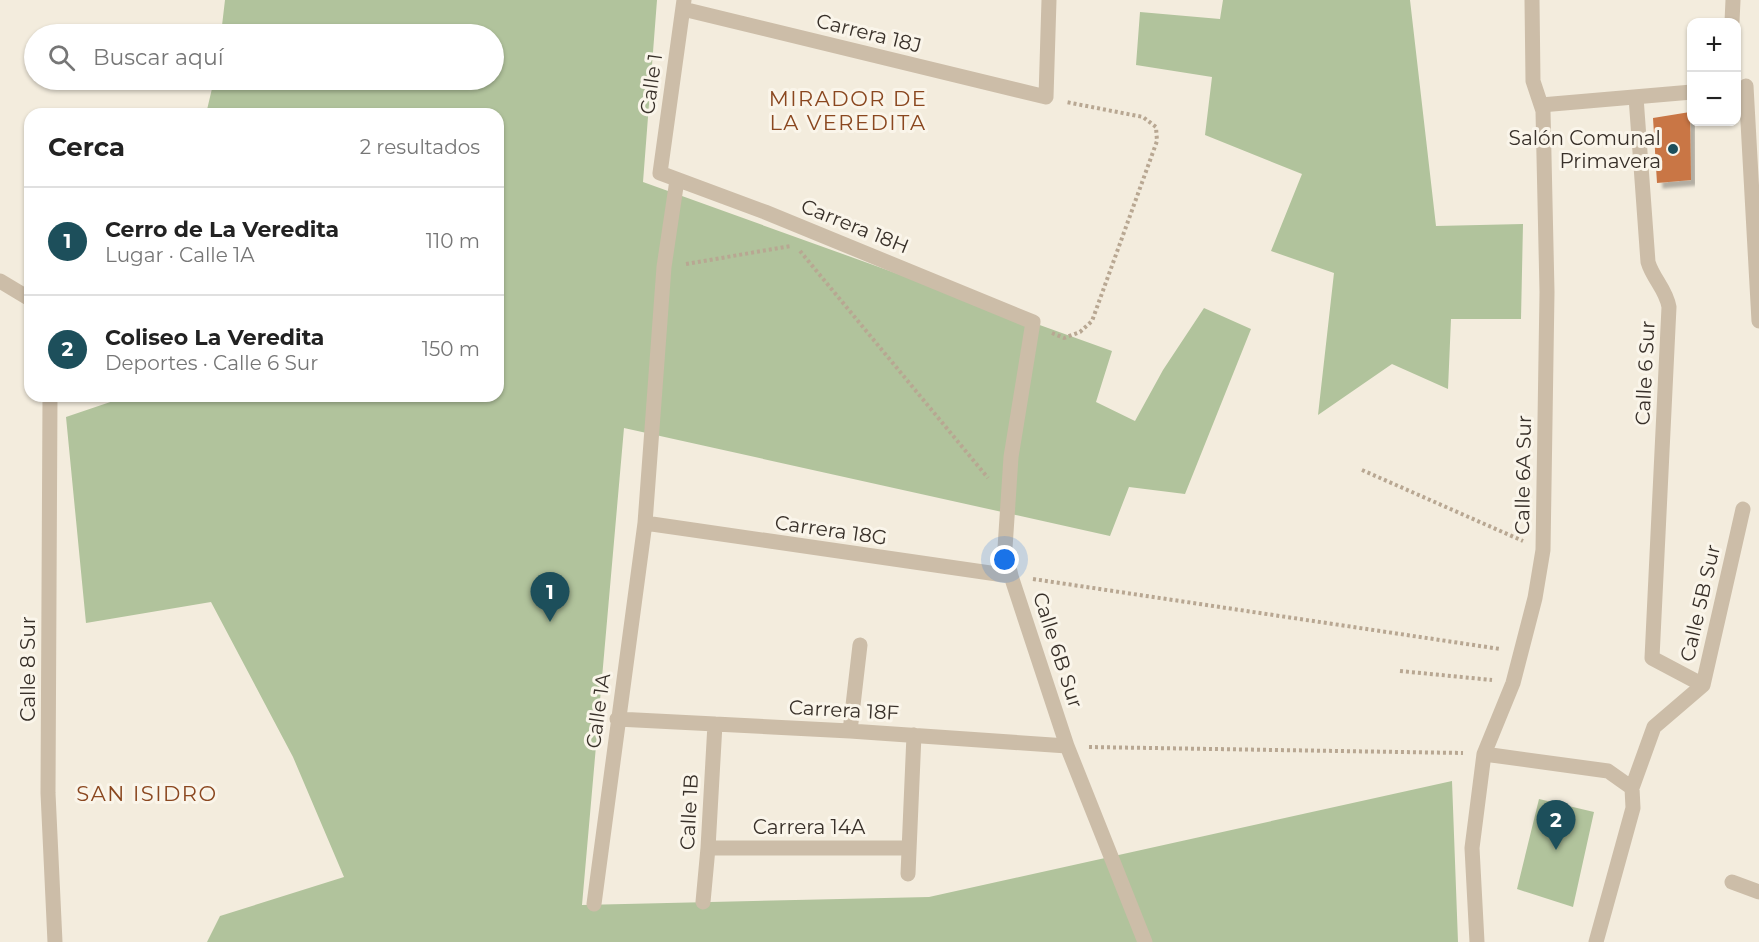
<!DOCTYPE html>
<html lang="es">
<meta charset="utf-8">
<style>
body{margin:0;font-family:Montserrat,sans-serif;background:#f6f6f6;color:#222}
.controls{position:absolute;right:18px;top:18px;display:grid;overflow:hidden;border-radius:12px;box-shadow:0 2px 4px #0004}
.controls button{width:54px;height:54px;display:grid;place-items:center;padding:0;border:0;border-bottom:2px solid #e0e0e0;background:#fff;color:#222;font:30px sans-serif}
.you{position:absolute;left:1005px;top:560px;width:21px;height:21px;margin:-15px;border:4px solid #fff;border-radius:50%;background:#1a73e8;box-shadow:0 0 0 9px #1a73e833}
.badge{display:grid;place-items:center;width:39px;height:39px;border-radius:50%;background:#1d4f5b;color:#fff;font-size:20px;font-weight:700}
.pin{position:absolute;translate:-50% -50px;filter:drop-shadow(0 2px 3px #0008)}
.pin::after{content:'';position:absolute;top:32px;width:21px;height:18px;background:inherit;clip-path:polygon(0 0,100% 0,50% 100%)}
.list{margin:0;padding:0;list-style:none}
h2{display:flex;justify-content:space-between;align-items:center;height:78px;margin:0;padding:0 24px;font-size:26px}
h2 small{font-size:20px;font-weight:400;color:#767676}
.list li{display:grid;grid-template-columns:39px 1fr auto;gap:18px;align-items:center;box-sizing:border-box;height:108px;padding:0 24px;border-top:2px solid #e0e0e0}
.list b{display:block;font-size:22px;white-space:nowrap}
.list p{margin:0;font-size:20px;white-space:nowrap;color:#767676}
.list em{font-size:20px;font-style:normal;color:#767676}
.icon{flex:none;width:33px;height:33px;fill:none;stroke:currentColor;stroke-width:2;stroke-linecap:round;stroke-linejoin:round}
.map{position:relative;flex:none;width:1759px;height:942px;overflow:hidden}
.search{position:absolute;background:#fff;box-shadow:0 2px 4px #0004;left:24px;top:24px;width:480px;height:66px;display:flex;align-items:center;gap:15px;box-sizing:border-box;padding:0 21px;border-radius:33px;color:#767676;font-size:22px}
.panel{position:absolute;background:#fff;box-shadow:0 2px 4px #0004;left:24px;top:108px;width:480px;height:294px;border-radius:18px}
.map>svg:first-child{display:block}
.green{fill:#b1c39c}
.building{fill:#c97645;filter:url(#shadow)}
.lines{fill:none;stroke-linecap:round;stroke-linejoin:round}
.path{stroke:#b8a792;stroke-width:4;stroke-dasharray:3 3;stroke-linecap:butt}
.minor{stroke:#ccbda8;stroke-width:15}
.poi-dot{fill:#1d4f5b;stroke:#faf5ea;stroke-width:2}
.labels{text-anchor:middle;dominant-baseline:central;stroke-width:6;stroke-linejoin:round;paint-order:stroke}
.street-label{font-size:20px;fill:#383029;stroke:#faf5ea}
.poi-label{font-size:20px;fill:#383029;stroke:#faf5ea;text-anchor:end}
.neighbourhood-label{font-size:21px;letter-spacing:1.5px;fill:#8a471f;stroke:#faf5ea}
</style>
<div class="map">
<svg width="1759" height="942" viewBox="0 0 1759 942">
<defs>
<filter id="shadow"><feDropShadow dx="5.5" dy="5.5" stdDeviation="1.5" flood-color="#0004"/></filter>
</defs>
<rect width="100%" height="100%" fill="#f3ecdd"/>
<path class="green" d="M225 0H657L643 182 1112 351 1096 402 1135 421 1163 370 1204 308 1251 329 1185 494 1129 487 1110 536 624 428 582 905 929 897 1452 781 1458 942H207L220 916 344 877 293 757 211 602 86 623 66 417 128 396H498V114H206L214 80H494V34H221Z
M1223 0H1410L1436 226 1523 224 1521 319H1451L1448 389 1392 364 1318 415 1334 273 1271 251 1302 174 1205 135 1212 77 1136 65 1140 12 1220 19Z
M1539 799 1594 812 1573 907 1517 889Z"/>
<path class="building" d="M1690 112 1691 180 1657 183 1653 118Z"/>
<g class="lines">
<path class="path" d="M800 251 988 478
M686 264 791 246
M1052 333 1064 338 1080 332 1092 321 1157 141 1156 127 1143 117 1066 102
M1362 470 1523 541
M1033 579 1500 649
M1400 671 1492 680
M1089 747 1463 753"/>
<path class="minor" d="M684 0 660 173 765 212 1033 322 1011 457 1005 548 1011 576 1067 746 1145 942
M683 9 1046 97 1049 0
M1732 22 1733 0
M1746 86 1759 321
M1636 97 1648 262C1653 279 1666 289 1669 307L1652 658 1703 685
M1541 105 1692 92
M0 281 30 299
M50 396 48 793 55 942
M645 523 1011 576
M617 719 850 731 1067 746
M850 731 860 645
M1484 754 1608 771 1632 788
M708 848H909
M908 874 914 735
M1732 882 1759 892
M703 902 708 848 715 724
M594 904 645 523 664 267 677 180
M1477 942 1472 848 1484 754 1513 683 1535 598 1543 550 1547 292 1543 111 1533 81 1532 0
M1596 942 1633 808 1632 788 1654 727 1703 685 1743 509"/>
</g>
<circle class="poi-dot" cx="1673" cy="149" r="6"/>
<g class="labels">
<g class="street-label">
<text transform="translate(869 33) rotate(14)">Carrera 18J</text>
<text transform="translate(651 84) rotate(-82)">Calle 1</text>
<text transform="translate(855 226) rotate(22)">Carrera 18H</text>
<text transform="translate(1645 373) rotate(-87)">Calle 6 Sur</text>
<text transform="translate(1523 475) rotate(-89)">Calle 6A Sur</text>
<text transform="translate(831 530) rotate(8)">Carrera 18G</text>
<text transform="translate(1700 603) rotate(-77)">Calle 5B Sur</text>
<text transform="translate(1058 650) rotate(72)">Calle 6B Sur</text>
<text transform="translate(28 669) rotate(-90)">Calle 8 Sur</text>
<text transform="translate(844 710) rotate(3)">Carrera 18F</text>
<text transform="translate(598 711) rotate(-82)">Calle 1A</text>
<text transform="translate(689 812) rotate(-87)">Calle 1B</text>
<text x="809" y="827">Carrera 14A</text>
</g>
<g class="poi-label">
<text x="1661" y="138">Salón Comunal<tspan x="1661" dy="23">Primavera</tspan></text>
</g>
<g class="neighbourhood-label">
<text x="848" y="98">MIRADOR DE<tspan x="848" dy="24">LA VEREDITA</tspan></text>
<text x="147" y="793">SAN ISIDRO</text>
</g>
</g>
</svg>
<div class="controls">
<button>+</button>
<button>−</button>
</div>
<div class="you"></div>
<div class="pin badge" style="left:550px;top:622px">1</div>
<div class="pin badge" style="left:1556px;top:850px">2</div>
<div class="search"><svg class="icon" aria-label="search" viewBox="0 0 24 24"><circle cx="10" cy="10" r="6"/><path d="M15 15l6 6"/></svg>Buscar aquí</div>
<section class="panel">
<h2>Cerca<small>2 resultados</small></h2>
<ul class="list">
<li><span class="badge">1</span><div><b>Cerro de La Veredita</b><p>Lugar · Calle 1A</p></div><em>110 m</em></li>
<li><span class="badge">2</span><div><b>Coliseo La Veredita</b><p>Deportes · Calle 6 Sur</p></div><em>150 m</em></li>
</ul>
</section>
</div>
